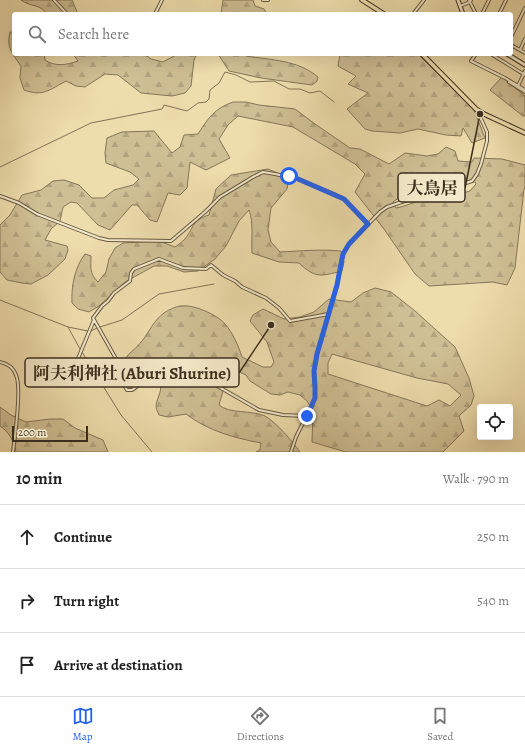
<!DOCTYPE html>
<meta charset="utf-8">
<style>
body{margin:0;font-family:Alegreya,"Noto Serif JP",serif;background:#f6f6f6;color:#222}
.controls{position:absolute;right:12px;bottom:12px;display:grid;overflow:hidden;border-radius:4px;box-shadow:0 4px 16px #0002}
.controls button{width:36px;height:36px;display:grid;place-items:center;padding:0;border:0;border-bottom:1px solid #e0e0e0;background:#fff;color:#222;font:20px sans-serif}
.scale{position:absolute;left:12px;bottom:10px;width:76px;box-sizing:border-box;padding-left:4px;border:2px solid #3c2f1e;border-top:0;font-size:11px;line-height:14px;white-space:nowrap;color:#3c2f1e;-webkit-text-stroke:3px #f3e8c9;paint-order:stroke}
.stop{position:absolute;width:12px;height:12px;margin:-9px;border:3px solid #2563eb;border-radius:50%;background:#fff}
.stop.end{background:#2563eb;border-color:#fff;box-shadow:0 1px 4px #0008}
.list{margin:0;padding:0;list-style:none}
h2{display:flex;justify-content:space-between;align-items:center;height:52px;margin:0;padding:0 16px;font-size:17px}
h2 small{font-size:13px;font-weight:400;color:#767676}
.list li{display:grid;grid-template-columns:26px 1fr auto;gap:12px;align-items:center;box-sizing:border-box;height:64px;padding:0 16px;border-top:1px solid #e0e0e0}
.list b{display:block;font-size:15px;white-space:nowrap}
.list em{font-size:13px;font-style:normal;color:#767676}
.icon{flex:none;width:22px;height:22px;fill:none;stroke:currentColor;stroke-width:2;stroke-linecap:round;stroke-linejoin:round}
.map{position:relative;flex:none;width:525px;height:452px;overflow:hidden}
.search{position:absolute;background:#fff;box-shadow:0 4px 16px #0002;left:12px;right:12px;top:12px;height:44px;display:flex;align-items:center;gap:10px;box-sizing:border-box;padding:0 14px;border-radius:4px;color:#767676;font-size:15px}
.sheet{height:244px;background:#fff}
nav{display:flex;justify-content:space-around;align-items:center;box-sizing:border-box;height:56px;border-top:1px solid #e0e0e0;background:#fff;font-size:11px;color:#767676}
nav a{display:grid;justify-items:center;gap:2px}
nav .on{color:#2563eb}
.map>svg:first-child{display:block}
.forest{fill:url(#forest-firs);stroke:#867759;fill-rule:evenodd}
.lines{fill:none;stroke-linecap:round;stroke-linejoin:round}
.stream{stroke:#827356;stroke-width:1}
.street-casing{stroke:#685a42;stroke-width:4}
.secondary-casing{stroke:#3c2f1e;stroke-width:5}
.primary-casing{stroke:#3c2f1e;stroke-width:5.5}
.street{stroke:#f3e8c9;stroke-width:2}
.secondary{stroke:#f3e8c9;stroke-width:3}
.primary{stroke:#eddcac;stroke-width:3.5}
.route{stroke:#2563eb;stroke-width:5}
.leader{fill:none;stroke:#3c2f1e;stroke-width:1.5}
.callout-dot{fill:#3c2f1e;stroke:#f3e8c9;stroke-width:1.5}
.callout{fill:#f3e8c9;stroke:#3c2f1e;stroke-width:1.5}
.callout-label{font-size:17px;text-anchor:middle;font-weight:bold;fill:#3c2f1e}
</style>
<div class="map">
<svg width="525" height="452" viewBox="0 0 525 452">
<defs>
<pattern id="forest-firs" width="22" height="20" patternUnits="userSpaceOnUse"><rect width="22" height="20" fill="#cfbf94"/><path d="M5 1l3.5 6h-7zM16 11l3.5 6h-7z" fill="#b3a47f"/></pattern>
</defs>
<rect width="100%" height="100%" fill="#eddcac"/>
<filter id="stains"><feTurbulence type="fractalNoise" baseFrequency=".005" numOctaves="4"/><feColorMatrix values="0 0 0 0 .2 0 0 0 0 .09 0 0 0 0 .02 0 0 0 .5 -.17"/></filter>
<radialGradient id="worn" r=".72"><stop offset=".6" stop-color="#630" stop-opacity="0"/><stop offset="1" stop-color="#630" stop-opacity=".3"/></radialGradient>
<path class="forest" d="M21 0H72L78 14H47C41 4 30 7 21 0Z
M223 0H253L255 6 264 9 267 14H240L237 12 233 14H221Z
M10 32H14V54H44L45 60C55 67 67 65 78 61L73 54H144L151 59 163 62 174 56V54H197L194 60 191 86 185 93 172 96 141 93 118 75 105 74 85 87 76 86 66 81C49 90 43 97 24 90L20 78 21 66C12 53 6 48 10 32Z
M218 54H245L246 56C271 60 298 60 318 77L317 81 312 85 261 78 229 71Z
M340 54H418L474 110 485 138 472 143 463 128 461 136 446 135 418 129 400 133 372 131 365 129 347 109 368 93 348 84 356 76 338 66Z
M502 77 525 96V116H523L490 90Z
M233 102H246L259 105 295 109 315 124 350 148 360 149 389 164 405 153 427 156 438 154 446 147 455 151 458 161 472 162 474 158 502 159 525 165V188L524 189 515 268 507 285 493 282 429 286 415 274 384 229 355 192 365 174 355 164 293 127 238 116 228 125 219 139 230 158 206 170 190 162 187 188 180 195 168 193 157 222 150 220 137 205H132L110 230 98 225 77 203 71 202 63 207 60 221 51 229 45 240 67 246 68 250 65 259 48 275 31 284 22 283 7 280 0 272V225L10 215 22 195 41 190 53 181 64 180 79 185 92 198H104L114 190 133 185 139 179 130 172 106 163 105 153 107 138 122 132 154 131 172 153 180 147 184 135 198 134C209 117 214 109 233 102ZM452 182H475L476 184 470 191 435 201H419L401 207 396 208 393 202 400 197 436 188Z
M268 169 289 178 287 189 271 208 268 230 271 242 280 252C301 251 321 249 341 251L344 262 342 271C321 276 316 279 299 263L279 262 252 253C251 238 254 224 249 210L239 221 226 246 215 259 198 271 184 272 167 266H154L125 282 99 306 89 312 78 309 72 303C71 286 75 267 85 254L91 256C91 267 89 273 98 282L106 272 109 259 115 248 123 243 159 241 175 247C178 245 182 242 185 239 195 226 191 221 209 215L216 189 231 175Z
M375 288 391 292 415 311 455 347 469 378 474 396 471 405 459 416 464 431 443 452H346L312 442 313 411 307 401 300 395 288 392 280 395 271 394 250 381 246 375 233 369 225 384 219 405C229 414 252 410 265 416 277 423 292 441 300 452H256L260 450 261 443C235 438 208 431 186 414L168 417 159 415C158 412 156 409 156 406 157 396 164 390 159 380L147 379 133 381 123 377C120 355 130 356 142 341 149 332 154 320 164 313 168 310 177 306 181 306 193 304 218 315 225 324 233 333 238 345 242 357L263 367H271L274 362 267 342 250 321 253 315 263 309 284 319 300 317 314 312 329 299 351 302 363 293ZM332 354 417 378 448 384 461 395 450 406 439 400 427 406 328 374V363Z
M0 407 11 415 26 422 50 419H63L75 428 103 440 108 452H16C14 441 9 432 0 426Z"/>
<g class="lines">
<path class="stream" d="M0 167 91 123 162 109 164 105 187 111 198 103 206 102 209 99 210 90 219 83 225 72 236 75 250 82 274 81 289 89H300L310 93 320 91 334 102
M0 300 68 327 88 331
M68 327 80 349
M100 327 122 320 159 294 214 284
M91 331 97 328
M82 352 121 415 152 452"/>
<defs>
<path id="street" d="M54 0 67 14
M263 0H268
M469 0 476 14
M460 6 470 2 471 0
M155 14 162 0
M413 14 424 0
M482 14 489 0
M499 14 506 0
M511 37 525 8
M511 45 525 53
M520 50 525 39
M476 54 471 61 505 78 525 90
M491 54 525 75
M509 82 525 92
M518 86 525 71
M0 196 19 203 37 214 99 238 108 240 171 241 205 212 220 197 253 177 263 172 275 174 298 179 334 194 344 199 368 225
M0 362C8 364 13 367 16 375 22 387 15 436 13 452
M69 380 94 320
M307 416 283 415 259 410 186 368C180 369 174 368 167 369 153 370 143 383 132 390H127L125 387 119 364 93 318 102 306 108 301 114 293 130 281 131 273 134 269 159 259 183 268 206 269 211 265 223 275 235 281 242 287 266 298 279 308 290 321 329 314
M291 452 296 437 312 405 315 398V387L314 371 317 354 337 285 343 254 349 244 380 212 387 207 449 186 466 183 472 181 477 174 481 164 487 141V132L477 110"/>
<path id="secondary" d="M458 0 463 14
M507 54 525 65"/>
<path id="primary" d="M362 0 384 14
M422 54 476 109 484 114 525 133"/>
</defs>
<use href="#street" class="street-casing"/>
<use href="#secondary" class="secondary-casing"/>
<use href="#primary" class="primary-casing"/>
<use href="#street" class="street"/>
<use href="#secondary" class="secondary"/>
<use href="#primary" class="primary"/>
</g>
<g class="lines">
<path class="route" d="M289 176 298 179 344 199 368 224 349 244 343 254 337 285 317 354 314 371 315 387V398L307 416"/>
</g>
<path class="leader" d="M480 114L465 188M271 325L239 373"/>
<g class="callout-dot">
<circle cx="480" cy="114" r="4"/>
<circle cx="271" cy="325" r="4"/>
</g>
<g class="callout">
<rect x="398" y="173" width="67" height="29" rx="4"/>
<rect x="25" y="358" width="214" height="29" rx="4"/>
</g>
<g class="callout-label">
<text x="432" y="194">大鳥居</text>
<text x="132" y="379">阿夫利神社 (Aburi Shurine)</text>
</g>
<rect width="100%" height="100%" filter="url(#stains)"/>
<rect width="100%" height="100%" fill="url(#worn)"/>
</svg>
<div class="controls">
<button><svg class="icon" aria-label="locate" viewBox="0 0 24 24"><circle cx="12" cy="12" r="6"/><path d="M12 2v4M12 18v4M2 12h4M18 12h4"/></svg></button>
</div>
<div class="scale">200 m</div>
<div class="stop" style="left:289px;top:176px"></div>
<div class="stop end" style="left:307px;top:416px"></div>
<div class="search"><svg class="icon" aria-label="search" viewBox="0 0 24 24"><circle cx="10" cy="10" r="6"/><path d="M15 15l6 6"/></svg>Search here</div>
</div>
<section class="sheet">
<h2>10 min<small>Walk · 790 m</small></h2>
<ul class="list">
<li><svg class="icon" aria-label="ahead" viewBox="0 0 24 24"><path d="M12 20V5M6 11l6-6 6 6"/></svg><div><b>Continue</b></div><em>250 m</em></li>
<li><svg class="icon" aria-label="right" viewBox="0 0 24 24"><path d="M7 20v-9h11M14 6l5 5-5 5"/></svg><div><b>Turn right</b></div><em>540 m</em></li>
<li><svg class="icon" aria-label="arrive" viewBox="0 0 24 24"><path d="M6 21V4h12l-3 4 3 4H6"/></svg><div><b>Arrive at destination</b></div></li>
</ul>
</section>
<nav>
<a class="on"><svg class="icon" aria-label="map" viewBox="0 0 24 24"><path d="M3 6l6-2 6 2 6-2v14l-6 2-6-2-6 2zM9 4v14M15 6v14"/></svg>Map</a>
<a><svg class="icon" aria-label="directions" viewBox="0 0 24 24"><path d="M12 3l9 9-9 9-9-9zM9 14v-3h6M13 9l2 2-2 2"/></svg>Directions</a>
<a><svg class="icon" aria-label="saved" viewBox="0 0 24 24"><path d="M7 4h10v16l-5-4-5 4z"/></svg>Saved</a>
</nav>
